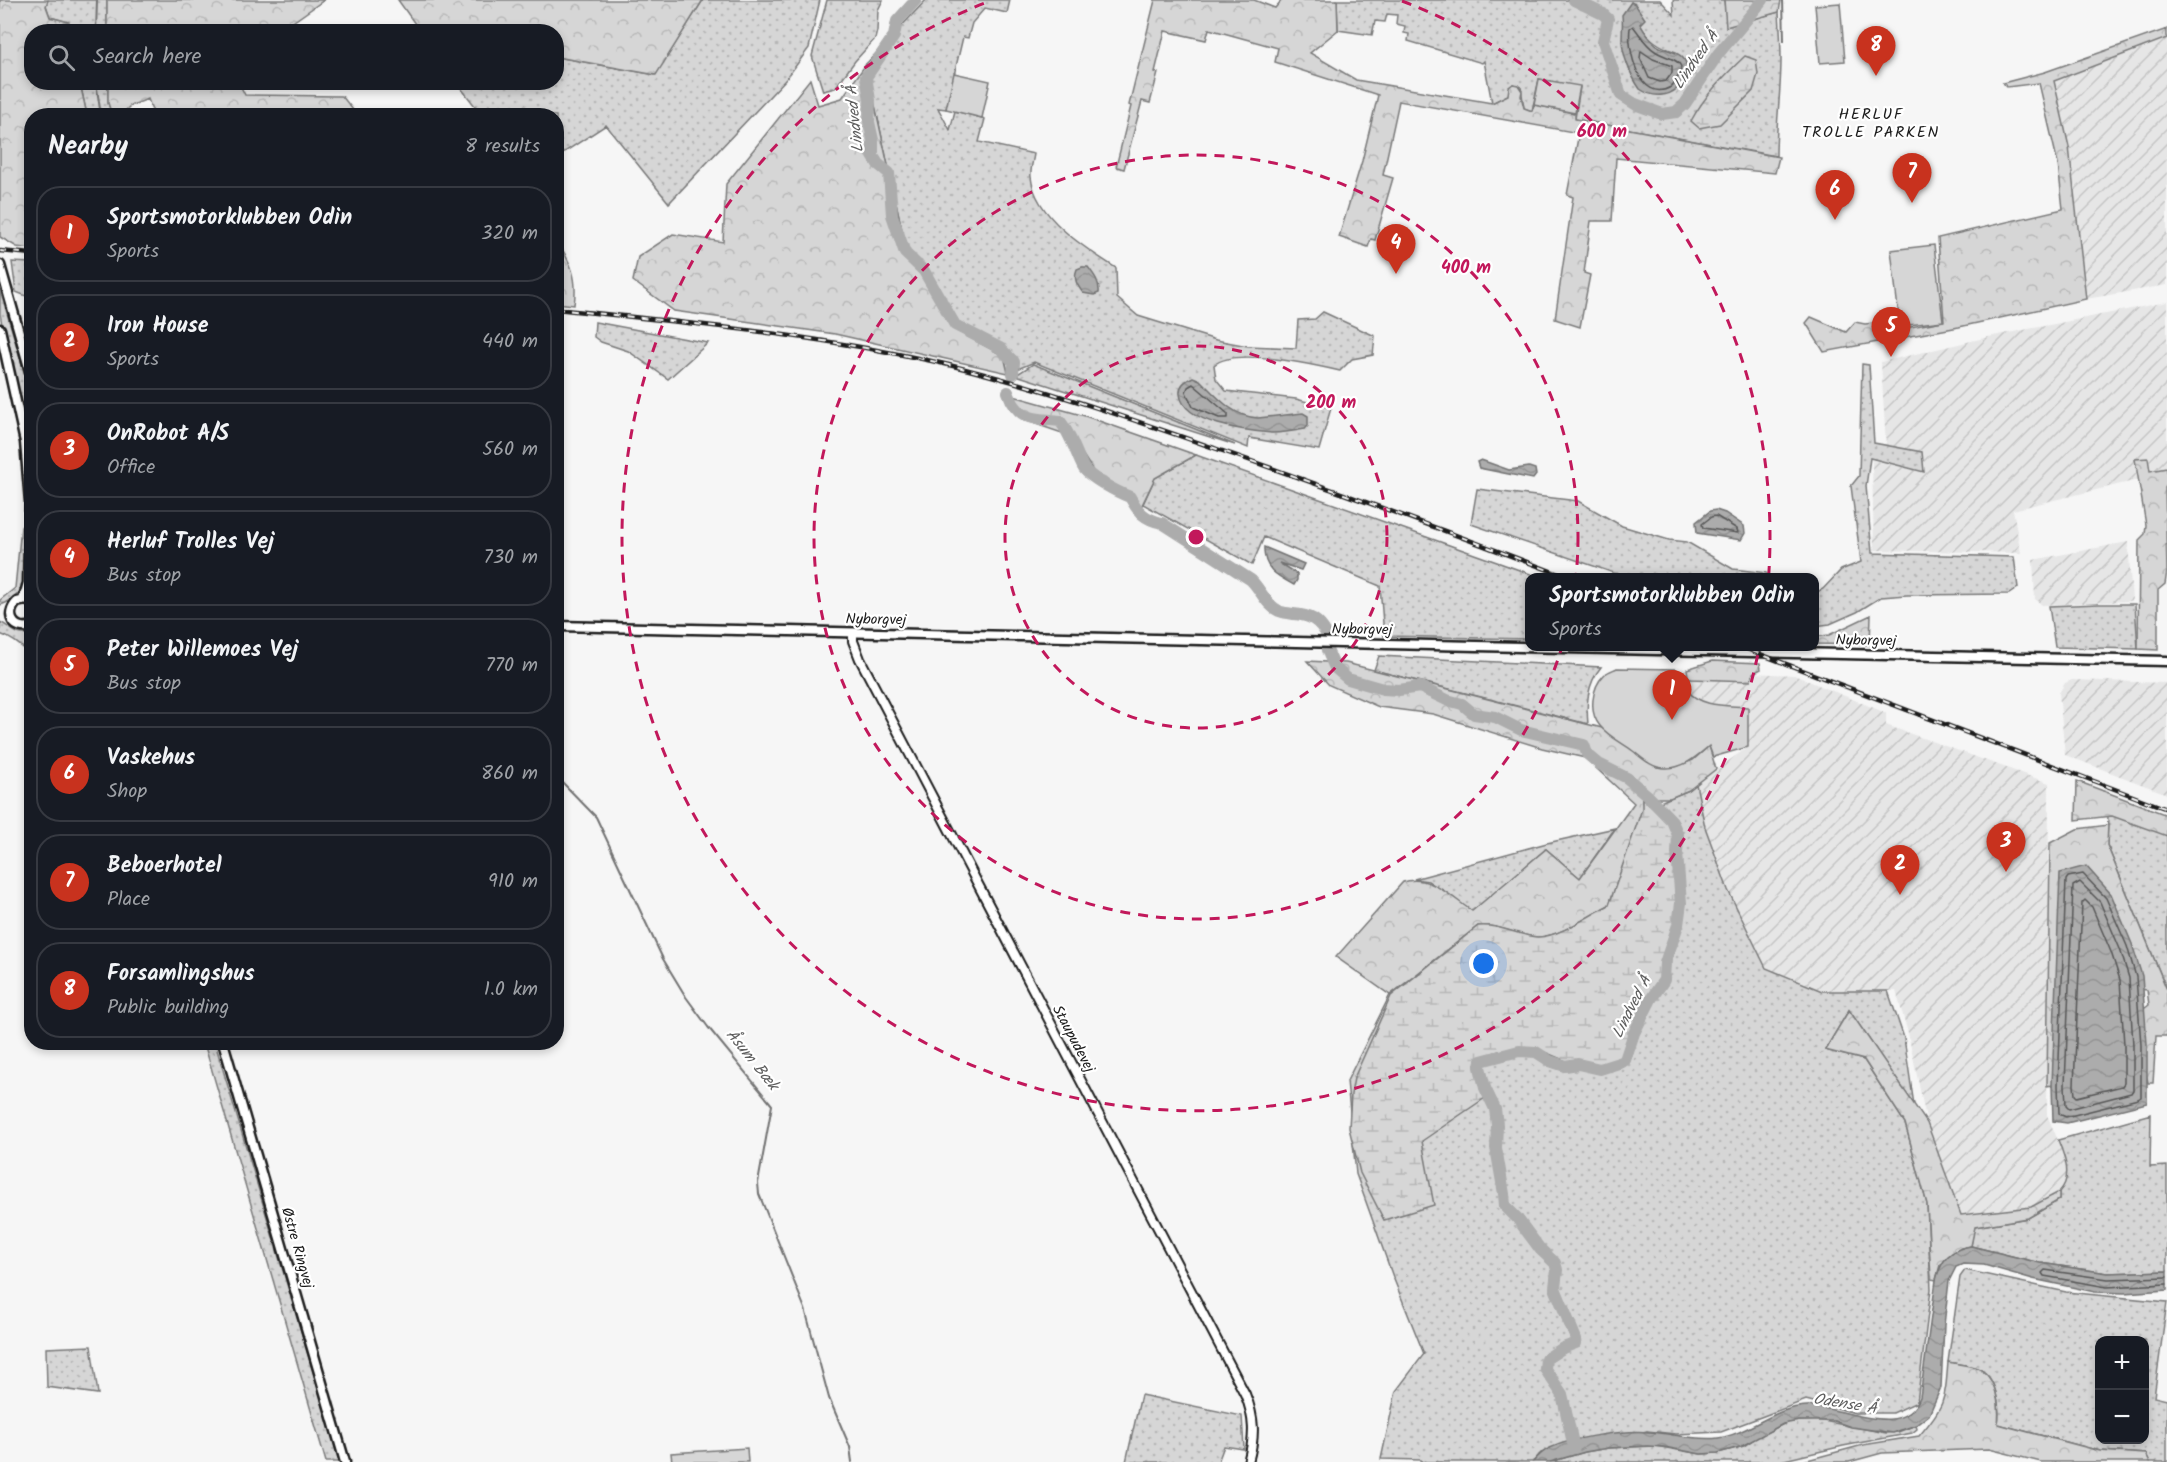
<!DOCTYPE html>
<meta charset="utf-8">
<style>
body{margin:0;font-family:Kalam,sans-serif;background:#242831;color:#f1f3f6}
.controls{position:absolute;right:18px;bottom:18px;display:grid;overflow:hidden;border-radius:12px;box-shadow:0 3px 9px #0003}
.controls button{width:54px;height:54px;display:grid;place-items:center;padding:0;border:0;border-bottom:2px solid #363941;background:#171b24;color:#f1f3f6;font:30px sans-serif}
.you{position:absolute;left:1484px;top:964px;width:21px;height:21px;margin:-15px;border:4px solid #fff;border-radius:50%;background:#1a73e8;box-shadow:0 0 0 9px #1a73e833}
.badge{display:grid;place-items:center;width:39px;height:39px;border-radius:50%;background:#c8321e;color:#fff;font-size:20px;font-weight:700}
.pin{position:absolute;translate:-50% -50px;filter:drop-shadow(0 2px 3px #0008)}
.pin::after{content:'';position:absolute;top:32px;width:21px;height:18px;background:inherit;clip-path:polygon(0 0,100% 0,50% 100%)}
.popup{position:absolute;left:1525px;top:573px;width:294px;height:78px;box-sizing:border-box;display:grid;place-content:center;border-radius:12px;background:#171b24;filter:drop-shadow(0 2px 4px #0005);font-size:20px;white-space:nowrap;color:#9ea1a6}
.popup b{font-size:22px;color:#f1f3f6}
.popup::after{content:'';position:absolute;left:50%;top:100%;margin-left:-12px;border:12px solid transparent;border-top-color:#171b24}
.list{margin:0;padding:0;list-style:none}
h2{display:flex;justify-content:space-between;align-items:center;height:78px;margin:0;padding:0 24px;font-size:26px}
h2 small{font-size:20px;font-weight:400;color:#9ea1a6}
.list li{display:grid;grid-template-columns:39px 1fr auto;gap:18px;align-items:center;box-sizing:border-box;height:96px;margin:0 12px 12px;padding:0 12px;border:2px solid #363941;border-radius:24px}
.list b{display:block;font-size:22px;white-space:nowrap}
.list p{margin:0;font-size:20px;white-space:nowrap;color:#9ea1a6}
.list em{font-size:20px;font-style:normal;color:#9ea1a6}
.icon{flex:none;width:33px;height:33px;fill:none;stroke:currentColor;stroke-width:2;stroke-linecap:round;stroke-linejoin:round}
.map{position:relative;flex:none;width:2167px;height:1462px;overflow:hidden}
.search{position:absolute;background:#171b24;box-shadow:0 3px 9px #0003;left:24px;top:24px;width:540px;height:66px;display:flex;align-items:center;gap:15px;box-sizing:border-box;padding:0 21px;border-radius:24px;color:#9ea1a6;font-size:22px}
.panel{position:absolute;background:#171b24;box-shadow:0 3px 9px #0003;left:24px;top:108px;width:540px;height:942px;border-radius:24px}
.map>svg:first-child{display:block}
.industrial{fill:url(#industrial-furrows)}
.grass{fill:url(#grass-dots);stroke:#797979;stroke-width:1.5;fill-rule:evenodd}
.forest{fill:url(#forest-crowns);stroke:#797979;stroke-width:1.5}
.wetland{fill:url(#wetland-marsh);stroke:#797979;stroke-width:1.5}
.pitch{fill:#d6d6d6;stroke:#797979;stroke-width:1.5}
.water{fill:url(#water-waves);stroke:#727272;stroke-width:1.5}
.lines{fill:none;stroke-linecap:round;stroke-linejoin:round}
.shore{stroke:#565656;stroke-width:1.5}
.stream{stroke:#727272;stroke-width:2}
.river{stroke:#acacac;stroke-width:12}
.tertiary-casing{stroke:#1c1c1c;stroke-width:12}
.secondary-casing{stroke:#1c1c1c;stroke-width:13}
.tertiary{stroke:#fff;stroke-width:8}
.secondary{stroke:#fff;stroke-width:8}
.rail-casing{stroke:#1c1c1c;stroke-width:4.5}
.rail{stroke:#fff;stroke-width:2;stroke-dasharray:7;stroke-linecap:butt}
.ring{fill:none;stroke:#c2185b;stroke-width:3;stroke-dasharray:10 8}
.labels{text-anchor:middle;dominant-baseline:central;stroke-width:4.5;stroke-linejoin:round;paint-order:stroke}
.street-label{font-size:15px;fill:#1c1c1c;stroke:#fff}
.water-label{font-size:16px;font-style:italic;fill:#5d5d5d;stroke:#fff}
.neighbourhood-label{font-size:16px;letter-spacing:1.5px;fill:#1c1c1c;stroke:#fff}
.centre{fill:#c2185b;stroke:#fff;stroke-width:3}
.ring-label{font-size:18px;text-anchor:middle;font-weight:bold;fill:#c2185b;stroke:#fff;stroke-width:4.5;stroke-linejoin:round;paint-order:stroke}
</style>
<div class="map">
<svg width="2167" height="1462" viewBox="0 0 2167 1462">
<defs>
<pattern id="industrial-furrows" width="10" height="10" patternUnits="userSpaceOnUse" patternTransform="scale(1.5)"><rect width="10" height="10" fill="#e6e6e6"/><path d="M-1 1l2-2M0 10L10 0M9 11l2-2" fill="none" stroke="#c5c5c5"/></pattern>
<pattern id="grass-dots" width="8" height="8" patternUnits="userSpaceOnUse" patternTransform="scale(1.5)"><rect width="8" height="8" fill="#d6d6d6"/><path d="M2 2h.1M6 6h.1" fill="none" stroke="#b7b7b7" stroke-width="1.8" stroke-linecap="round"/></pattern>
<pattern id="forest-crowns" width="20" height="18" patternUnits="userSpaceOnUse" patternTransform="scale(1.5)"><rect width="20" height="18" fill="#d6d6d6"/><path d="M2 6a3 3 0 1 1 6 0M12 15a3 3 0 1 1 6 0" fill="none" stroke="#b7b7b7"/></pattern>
<pattern id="wetland-marsh" width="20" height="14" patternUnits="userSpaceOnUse" patternTransform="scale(1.5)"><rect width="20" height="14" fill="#d6d6d6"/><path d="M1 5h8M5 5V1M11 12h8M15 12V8" fill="none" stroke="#b7b7b7"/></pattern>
<pattern id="water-waves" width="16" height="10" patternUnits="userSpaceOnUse" patternTransform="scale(1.5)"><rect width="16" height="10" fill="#acacac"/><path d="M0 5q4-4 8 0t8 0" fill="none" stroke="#939393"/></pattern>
</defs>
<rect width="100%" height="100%" fill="#f6f6f6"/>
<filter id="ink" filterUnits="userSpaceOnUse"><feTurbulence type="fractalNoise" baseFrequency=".0167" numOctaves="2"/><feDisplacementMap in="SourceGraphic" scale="12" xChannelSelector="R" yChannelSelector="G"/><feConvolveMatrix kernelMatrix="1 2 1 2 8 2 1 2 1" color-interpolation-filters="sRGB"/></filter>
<g filter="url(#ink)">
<path class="industrial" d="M2167 38V285L2086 299 2069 147 2054 81Z
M2167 302V473L2013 510 2021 553 1874 550 1872 460 1924 472 1921 452 1886 445 1881 362 1993 336Z
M2128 542 2132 601 2042 605 2035 599 2033 560Z
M1676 669 1794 675 1886 713V725L2049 783 2047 1115 2064 1154 2067 1177 2066 1185 2059 1192 2031 1207 1961 1215 1927 1123 1908 1033 1896 991H1822L1766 968 1728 890 1705 827 1696 784 1748 747V707L1709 704 1694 698 1684 686Z
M2072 680 2167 683V794L2065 755 2059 693 2065 683Z"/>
<path class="grass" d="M48 0H107V31H72L68 22 50 17 46 5Z
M703 0H820L809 48 786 79 669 203 606 125 557 157 556 116 482 115 457 83 556 82 557 57 655 75Z
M827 0H883L878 10 877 31 875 39 855 61 835 88 823 91 812 56Z
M926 0H1010L1007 13 985 8 972 23 968 38 963 37 946 109 938 108 950 130 955 111 982 118 985 119 979 142 1034 154C1033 161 1030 170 1031 177 1035 217 1086 249 1116 268L1117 298 1138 316 1216 340 1248 346 1296 348 1298 320 1315 319 1323 312 1375 336 1373 355 1352 359 1340 371C1314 365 1234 347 1214 365L1216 379 1226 391 1296 399 1331 408 1319 450 1249 438 1248 448 1034 362 1008 373 1004 356 955 330 905 244 866 64Z
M1337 0H1660L1674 15 1673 0H1724L1727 26 1779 12C1780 28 1781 43 1781 59 1781 92 1776 124 1776 156L1575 119 1580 87 1539 79 1532 111 1524 108 1521 87 1513 84 1508 95 1492 103 1484 61 1482 63 1408 41 1409 34 1404 33 1405 26 1396 24 1397 15 1387 14 1385 22 1375 21 1372 35 1338 30ZM1640 24C1649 40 1659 46 1676 52L1640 88C1628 70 1621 48 1624 26Z
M80 83H108V103L112 115H87Z
M12 262 31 263V298L16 292Z
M0 289 31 396V478L0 314Z
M595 322 708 343 668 379 628 351 601 342 594 337Z
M1033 364 1235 445 1016 375Z
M1862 364 1869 365 1874 443 1922 452 1924 472 1870 458 1866 486 1872 553 2014 557 2018 588 2009 594 1907 595 1881 597 1857 612 1830 624 1815 626V593L1823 589 1841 570 1861 562 1851 486 1859 476Z
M1196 455 1539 577 1530 578 1529 639 1384 636 1380 586 1264 537 1252 565 1143 504 1155 478Z
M1477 489 1578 501 1622 526 1669 540 1687 542 1733 569 1766 573 1771 577 1633 578 1617 574 1471 524Z
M26 521 23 588C19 594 7 604 0 605V600L15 588 21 527Z
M2099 604H2135L2138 649 2055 647 2049 606Z
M0 622C13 628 14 637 31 633V655C22 646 12 638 0 634Z
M1379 656 1601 667C1587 684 1586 704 1588 724L1374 670Z
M1696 784 1705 827 1728 890 1766 968 1822 991H1888L1904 1038 1914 1105 1849 1010 1825 1050 1864 1060 1905 1123 1927 1204 1931 1289 1917 1402 1893 1413H1855L1806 1400 1721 1432 1676 1434 1647 1431 1541 1453 1533 1462H1421V1460L1381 1459 1396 1391 1424 1354 1393 1277 1356 1174 1347 1081 1390 995 1478 926 1489 925 1536 937 1643 809 1689 790Z
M2113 810 2167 831V990L2107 845 2108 815Z
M1615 828 1580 878 1546 849 1472 912 1428 881 1414 879 1547 843Z
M204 1043H215L340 1462H326Z
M2151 1114 2150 1167 2167 1166V1271L2108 1273 2040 1263 1971 1246 1974 1227 2028 1218 2059 1200V1192C2073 1178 2065 1157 2058 1140Z
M1965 1270 2066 1292 2167 1302 2154 1397 2167 1400V1462H2150L2146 1454 2100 1451 1998 1424C2001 1406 1996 1375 1977 1368 1968 1365 1957 1364 1948 1362L1960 1277ZM2100 1340H2144V1440H2100Z
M91 1346 98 1394 47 1387 46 1348Z
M1141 1395 1242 1416 1244 1449 1224 1446 1218 1462H1126Z
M1818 1420 1886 1433 1898 1432 1916 1425 1917 1429 1912 1433 1843 1446 1776 1462H1550L1585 1452 1608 1448 1655 1446 1701 1454 1718 1453 1744 1446 1757 1437 1788 1422Z"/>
<path class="forest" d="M0 0H48L46 6 50 17 69 22 72 31 32 32V82L80 83 87 115 32 116 31 249 17 247 0 237Z
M107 0H324L280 31 107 32Z
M398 0H703L656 75 557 57 556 32 420 31Z
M1155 0H1254L1275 8 1282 0H1337L1338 30 1310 53 1356 80 1492 103 1508 95 1509 87 1513 84 1518 85 1522 91 1521 96 1524 108 1532 111 1534 105 1575 113V119L1779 157 1775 173 1616 158 1612 221H1591L1584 273 1590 275 1580 327 1555 319 1573 197 1567 195 1579 133 1399 101 1383 175 1393 178 1375 240 1371 239 1368 247 1339 237 1362 161 1378 95 1275 62 1278 48 1209 29 1206 40 1165 31 1155 72 1158 73 1150 103 1142 101 1124 169 1116 167 1131 106 1129 105Z
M1724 0H1781L1779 12 1726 27Z
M2167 29V38L2054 81 2069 147 2086 299 1959 327 1824 352 1806 323 1811 317 1846 332 1855 322 1865 324 1883 322 1900 329 1944 321 1938 238 2063 209 2058 164 2039 83 2007 87 2003 83 2045 72Z
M866 64 905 244 955 330 1004 356 1008 373 835 334 674 311 633 281 638 257 673 234 723 242 726 184 810 79 818 105 842 98Z
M108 83H239L245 95 342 96 357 115H154L148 99 130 106 126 110V115H112L108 103Z
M557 240C571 264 578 276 574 305L557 303Z
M1010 395 1085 416 1196 455 1155 478 1141 507 1093 471 1071 436 1027 421Z
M2148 458 2150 471 2167 468V484L2165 487 2167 571 2165 584 2158 590V650L2138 649 2139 540 2145 534 2146 525 2135 459Z
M1871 615 1870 645 1815 644V637L1829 635Z
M1307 661 1346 663 1602 728 1657 767H1675L1693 760 1709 746 1716 769 1689 790 1670 798H1642L1643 809 1609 905C1590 915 1558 938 1537 937 1517 936 1499 924 1478 926L1390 995 1336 957 1403 882C1430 874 1450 896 1472 911L1546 849 1580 878 1634 803 1585 758 1542 748 1433 714 1379 707 1329 685Z
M1712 661 1760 663 1761 669 1753 673 1751 681 1691 679 1688 676 1687 669Z
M2077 781 2167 815V836L2112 816 2076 820Z
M2108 825 2107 845 2167 990V1036H2156L2153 1083H2148L2136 1015 2149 1005 2147 990 2132 988 2054 1085 2047 1086 2050 843 2077 829Z
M1849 1010 1927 1123 1961 1215 2031 1207 2059 1192V1200L2028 1218 1975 1227 1971 1246 1961 1248 1940 1265 1936 1280 1931 1279 1927 1204 1905 1123 1864 1060 1825 1050Z
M1948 1362C1957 1364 1968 1365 1977 1368 1997 1376 2000 1406 1998 1424L2100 1451 2146 1454 2150 1462H2041L1989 1449 1882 1453 1849 1462H1800L1863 1445 1919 1436C1945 1406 1945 1401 1948 1362Z"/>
<path class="wetland" d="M1745 56 1756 60 1758 74 1753 91 1720 124 1699 128 1691 121C1705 95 1724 76 1745 56Z
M1642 798 1668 823 1673 835 1676 908 1673 936 1664 954 1661 978 1652 992 1632 1032 1623 1057 1601 1065 1566 1061 1535 1048 1499 1051 1480 1057 1475 1065 1485 1098 1422 1141 1434 1205 1384 1220 1360 1173 1349 1128 1351 1094 1354 1078 1391 996 1478 926C1499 924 1517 935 1537 937 1558 938 1590 915 1609 905L1642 809Z"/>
<path class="pitch" d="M1840 3 1845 61 1820 63 1815 5Z
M954 73 990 81 982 118 946 109Z
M1539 79 1580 86 1575 113 1534 105Z
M1934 245 1943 321 1900 326 1891 250Z
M1617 668 1676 669C1680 676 1682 684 1687 690 1701 708 1728 705 1748 707V747L1713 757 1709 746C1696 757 1683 769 1665 768 1652 768 1642 758 1633 751 1622 743 1608 736 1600 726 1588 712 1592 687 1604 675 1607 672 1613 670 1617 668Z
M747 1448 748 1462H672L671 1453Z"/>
<path class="water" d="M1631 2 1635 4 1645 19 1640 24C1645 33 1650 40 1658 46 1666 51 1676 50 1683 58 1698 77 1668 109 1640 89 1631 76 1622 55 1622 39 1622 31 1623 24 1622 15Z
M1082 267H1088C1094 275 1100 282 1099 293L1094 295 1083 293C1077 285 1073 279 1077 269Z
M1193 377 1200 380C1216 396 1233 417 1258 418L1303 413 1308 416V426L1305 429C1294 431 1283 433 1272 433 1248 431 1183 424 1180 394 1179 385 1185 381 1193 377Z
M1481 460 1509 470 1529 467 1535 469 1536 475 1533 479 1479 468 1477 462Z
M1716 510 1725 513 1744 526 1745 533 1741 540 1697 533 1696 522 1710 511Z
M1264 547 1304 564 1301 570 1279 563 1297 574V580L1294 585C1277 576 1263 569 1264 547Z
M2086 866 2111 894 2132 944 2142 976 2147 1044V1103L2067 1123 2053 1121 2052 1085 2060 873Z
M1971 1246 2040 1263 2108 1273 2167 1271V1290L2124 1293 2095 1292 2033 1279 1984 1265 1963 1264 1956 1267 1949 1281 1944 1325 1941 1387 1929 1415 1916 1425 1893 1433 1851 1427 1834 1421H1799L1783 1424 1740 1447 1718 1453 1701 1454 1664 1447 1647 1446 1608 1448 1585 1452 1550 1462H1533C1538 1456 1543 1451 1550 1448 1574 1437 1624 1430 1649 1432 1672 1433 1695 1441 1718 1438 1749 1434 1774 1407 1807 1406 1839 1405 1904 1442 1920 1397L1936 1280C1941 1260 1950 1249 1971 1246Z"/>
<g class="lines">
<path class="shore" d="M1633 26C1640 34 1645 45 1655 51 1672 62 1694 58 1671 87 1639 105 1627 48 1630 28Z
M1641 51 1653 59 1672 66V73L1666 81 1660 82 1649 78 1640 58Z
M1193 384 1228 414V418H1219L1193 407 1186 392 1188 387Z
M1716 516 1737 529 1738 533 1703 528 1702 524 1711 517Z
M2083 874 2106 898 2127 946 2136 977 2141 1045V1097L2138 1099 2066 1117 2059 1114 2058 1085 2066 880 2068 877Z
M2080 882 2100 902 2120 949 2129 978 2133 1045V1090L2131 1093 2069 1109 2066 1106 2065 1085 2073 886Z
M2085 900 2092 907 2111 952 2120 980 2124 1045V1083L2122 1086 2077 1097 2075 1095 2074 1085 2082 903Z
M2167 1277 2108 1279 2045 1270 2042 1273 2044 1276 2107 1287 2167 1284"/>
<path class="stream" d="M1783 0 1784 41
M96 32 97 0
M96 82 101 116
M556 774 562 782 596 817 663 959 686 997 708 1027 772 1105 758 1183 759 1194 805 1309 829 1398 850 1447 852 1462"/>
<path class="river" d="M916 0 897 21 894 36 866 77 870 100 869 122 873 140V156L878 164 889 173 892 215 905 253 924 271 955 325 1000 348 1014 362 1013 374
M1574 0 1603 14 1608 19 1603 41 1621 95 1635 104 1662 114 1676 112 1685 104 1718 54 1763 0
M1008 392C1018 421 1033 418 1060 421 1071 435 1075 451 1083 467 1088 477 1119 493 1130 497 1138 512 1144 519 1162 523L1251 580C1261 590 1266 605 1279 611 1283 613 1289 613 1293 614 1310 615 1319 620 1327 635
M1327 650 1335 668 1348 679 1383 689 1399 690 1420 687 1447 700 1462 704 1474 714 1495 717 1521 730 1584 745 1587 754 1599 764 1627 778 1647 795 1672 821 1678 835 1677 853 1681 903 1678 925 1665 963 1664 980 1651 999 1634 1033 1625 1060 1622 1062 1600 1069 1578 1064 1565 1066 1550 1061 1536 1052 1519 1051 1481 1061 1480 1067 1485 1088 1495 1109 1497 1125 1496 1148 1504 1194 1505 1206 1517 1218 1540 1249 1555 1263 1557 1270 1555 1288 1576 1339V1343L1563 1348 1546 1359 1545 1369 1562 1394 1574 1448"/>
<defs>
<path id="tertiary" d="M853 633V641L860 659 1245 1394C1255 1418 1255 1437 1248 1462"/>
<path id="secondary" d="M0 265 32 378
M0 329 25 442 30 502 28 583 23 600
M32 603 26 600 17 602C4 615 14 632 32 626
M556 626 2167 661
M223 1042 345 1462"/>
</defs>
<use href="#tertiary" class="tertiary-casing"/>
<use href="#secondary" class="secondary-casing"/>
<use href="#tertiary" class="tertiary"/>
<use href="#secondary" class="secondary"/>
<defs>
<path id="rail" d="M0 251 32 254
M556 309C688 323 820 335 949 365 1040 387 1128 418 1217 449 1335 490 1452 533 1569 578
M1739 646 2167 809"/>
</defs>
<use href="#rail" class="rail-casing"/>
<use href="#rail" class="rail"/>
</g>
</g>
<g class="ring">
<circle cx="1196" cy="537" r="191"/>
<circle cx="1196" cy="537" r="382"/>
<path d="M1402 1A574 574 0 1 1 990 1"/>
</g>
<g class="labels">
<g class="street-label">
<text transform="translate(876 620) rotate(1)">Nyborgvej</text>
<text transform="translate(1362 630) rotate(1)">Nyborgvej</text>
<text transform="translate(1866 641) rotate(1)">Nyborgvej</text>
<text transform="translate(1073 1039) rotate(62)">Staupudevej</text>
<text transform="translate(297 1248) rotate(74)">Østre Ringvej</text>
</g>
<g class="water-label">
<text transform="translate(1696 60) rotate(-55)">Lindved Å</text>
<text transform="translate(855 119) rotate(-96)">Lindved Å</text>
<text transform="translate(1632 1007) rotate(-63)">Lindved Å</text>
<text transform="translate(752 1060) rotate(51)">Åsum Bæk</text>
<text transform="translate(1845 1404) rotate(9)">Odense Å</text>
</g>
<g class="neighbourhood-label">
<text x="1871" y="114">HERLUF<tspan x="1871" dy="18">TROLLE PARKEN</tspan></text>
</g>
</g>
<circle cx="1196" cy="537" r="9" class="centre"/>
<g class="ring-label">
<text x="1602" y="137">600 m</text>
<text x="1466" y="273">400 m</text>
<text x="1331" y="408">200 m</text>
</g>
</svg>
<div class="controls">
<button>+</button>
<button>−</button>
</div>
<div class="you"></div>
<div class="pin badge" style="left:1672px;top:720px">1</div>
<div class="popup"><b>Sportsmotorklubben Odin</b>Sports</div>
<div class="pin badge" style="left:1900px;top:895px">2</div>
<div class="pin badge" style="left:2006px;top:872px">3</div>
<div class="pin badge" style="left:1396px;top:274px">4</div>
<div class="pin badge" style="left:1891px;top:357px">5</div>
<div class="pin badge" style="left:1835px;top:220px">6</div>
<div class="pin badge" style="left:1912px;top:203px">7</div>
<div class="pin badge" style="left:1876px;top:76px">8</div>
<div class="search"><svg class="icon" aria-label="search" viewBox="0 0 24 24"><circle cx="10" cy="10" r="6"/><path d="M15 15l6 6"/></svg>Search here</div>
<section class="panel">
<h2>Nearby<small>8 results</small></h2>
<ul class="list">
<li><span class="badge">1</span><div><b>Sportsmotorklubben Odin</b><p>Sports</p></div><em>320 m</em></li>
<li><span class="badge">2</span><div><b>Iron House</b><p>Sports</p></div><em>440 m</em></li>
<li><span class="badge">3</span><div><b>OnRobot A/S</b><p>Office</p></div><em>560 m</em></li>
<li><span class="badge">4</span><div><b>Herluf Trolles Vej</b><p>Bus stop</p></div><em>730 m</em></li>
<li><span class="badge">5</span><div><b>Peter Willemoes Vej</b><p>Bus stop</p></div><em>770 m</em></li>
<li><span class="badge">6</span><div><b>Vaskehus</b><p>Shop</p></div><em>860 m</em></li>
<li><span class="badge">7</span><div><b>Beboerhotel</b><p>Place</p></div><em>910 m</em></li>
<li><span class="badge">8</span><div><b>Forsamlingshus</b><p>Public building</p></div><em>1.0 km</em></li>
</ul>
</section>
</div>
